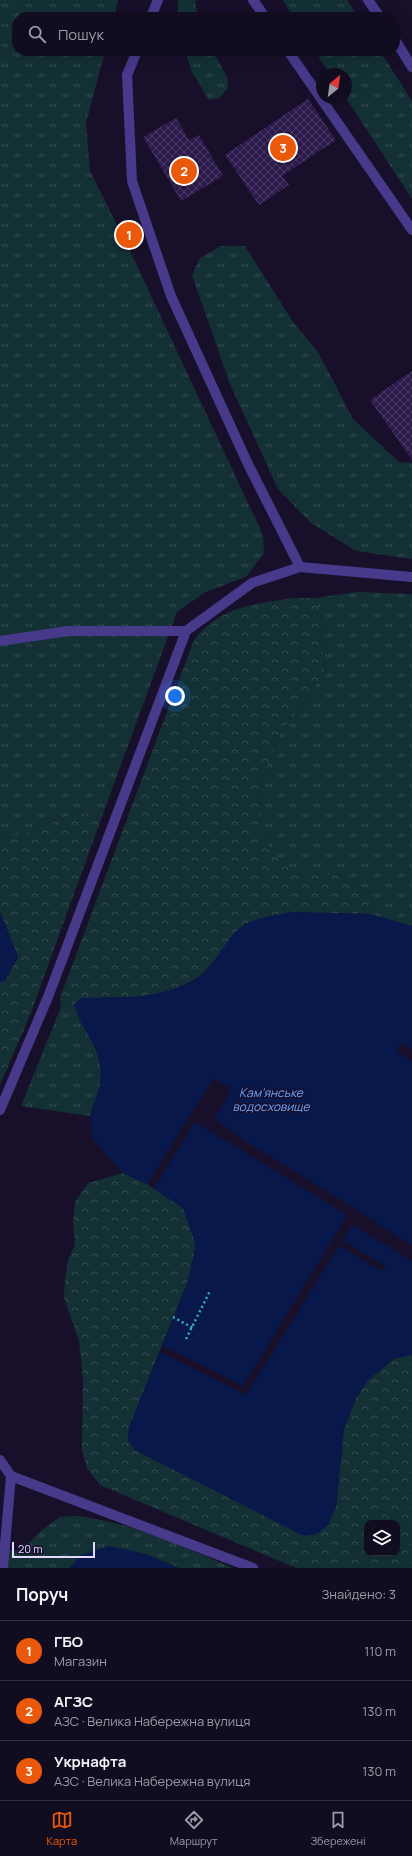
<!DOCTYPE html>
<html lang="uk">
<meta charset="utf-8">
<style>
body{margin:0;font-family:Manrope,sans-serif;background:#1b1529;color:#f1f3f6}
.controls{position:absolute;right:12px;bottom:12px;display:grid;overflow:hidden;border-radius:8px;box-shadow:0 4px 16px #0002}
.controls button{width:36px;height:36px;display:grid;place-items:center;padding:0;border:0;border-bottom:1px solid #312c3e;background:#120c20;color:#f1f3f6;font:20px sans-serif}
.compass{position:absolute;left:316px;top:68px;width:36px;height:36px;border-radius:50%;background:#120c20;box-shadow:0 4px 16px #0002;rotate:29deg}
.scale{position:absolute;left:12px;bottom:10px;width:83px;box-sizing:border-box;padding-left:4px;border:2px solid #e3d9ff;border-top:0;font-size:11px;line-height:14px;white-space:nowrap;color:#e3d9ff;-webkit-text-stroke:3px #18102b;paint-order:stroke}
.you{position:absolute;left:175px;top:696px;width:14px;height:14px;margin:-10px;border:3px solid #fff;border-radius:50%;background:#1a73e8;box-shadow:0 0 0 6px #1a73e833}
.badge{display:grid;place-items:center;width:26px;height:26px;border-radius:50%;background:#ea580c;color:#fff;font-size:13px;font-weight:700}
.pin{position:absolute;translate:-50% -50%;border:2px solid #fff;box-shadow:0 1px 4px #0006}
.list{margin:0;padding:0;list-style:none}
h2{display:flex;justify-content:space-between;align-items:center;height:52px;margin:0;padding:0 16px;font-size:17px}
h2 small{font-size:13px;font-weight:400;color:#9c9ba5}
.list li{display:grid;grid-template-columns:26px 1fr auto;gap:12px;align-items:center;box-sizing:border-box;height:60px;padding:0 16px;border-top:1px solid #312c3e}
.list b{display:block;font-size:15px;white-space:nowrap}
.list p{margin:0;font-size:13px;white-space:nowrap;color:#9c9ba5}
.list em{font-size:13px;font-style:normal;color:#9c9ba5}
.icon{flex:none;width:22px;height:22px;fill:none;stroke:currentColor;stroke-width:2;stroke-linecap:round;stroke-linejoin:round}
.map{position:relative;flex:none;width:412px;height:1568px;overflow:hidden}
.search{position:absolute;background:#120c20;box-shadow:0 4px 16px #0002;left:12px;right:12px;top:12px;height:44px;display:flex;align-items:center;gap:10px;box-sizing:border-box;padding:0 14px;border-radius:16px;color:#9c9ba5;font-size:15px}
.sheet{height:232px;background:#120c20}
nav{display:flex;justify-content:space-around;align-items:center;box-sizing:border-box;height:56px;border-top:1px solid #312c3e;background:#120c20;font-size:11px;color:#9c9ba5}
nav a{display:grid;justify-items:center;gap:2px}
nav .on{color:#ea580c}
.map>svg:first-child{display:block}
.grass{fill:url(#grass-tufts)}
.forest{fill:url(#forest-crowns);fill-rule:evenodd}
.water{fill:#09184a}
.pier{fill:#18102b}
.building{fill:url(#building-cross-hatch)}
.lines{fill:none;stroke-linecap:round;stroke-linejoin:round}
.path{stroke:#2cb4c0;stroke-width:2.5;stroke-dasharray:2 3;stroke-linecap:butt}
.minor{stroke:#483a8b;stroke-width:10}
.labels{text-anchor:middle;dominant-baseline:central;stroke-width:3;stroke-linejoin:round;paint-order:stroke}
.water-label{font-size:12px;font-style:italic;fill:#67a3ff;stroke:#18102b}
</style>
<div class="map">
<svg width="412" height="1568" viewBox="0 0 412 1568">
<defs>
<pattern id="grass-tufts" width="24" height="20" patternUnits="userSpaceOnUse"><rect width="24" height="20" fill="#133135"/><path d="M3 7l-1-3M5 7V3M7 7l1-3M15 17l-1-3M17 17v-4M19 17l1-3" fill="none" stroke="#354e53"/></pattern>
<pattern id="forest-crowns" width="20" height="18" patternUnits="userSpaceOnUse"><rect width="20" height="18" fill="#133135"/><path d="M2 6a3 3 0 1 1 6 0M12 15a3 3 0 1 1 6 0" fill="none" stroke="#354e53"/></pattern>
<pattern id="building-cross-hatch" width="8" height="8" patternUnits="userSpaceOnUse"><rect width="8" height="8" fill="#2c1b4c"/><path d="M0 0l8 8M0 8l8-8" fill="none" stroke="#4a3c67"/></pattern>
</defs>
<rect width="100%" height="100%" fill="#18102b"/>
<path class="grass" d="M0 0H118L114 17H17V51H105L86 123 90 171 131 253 263 535 264 553 247 576 204 593 177 612 104 811 67 816 23 834 0 838Z
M178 0H197L195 2 198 17H178Z
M283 0H347L358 17H293Z
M185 51H213L227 77 228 88 219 98 209 100 192 72Z
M315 51H380L412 101V199L346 98V74H330Z
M221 246H245L293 322 318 352 353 419 399 462 412 463V559L356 551 311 523 278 489 230 384 192 275 200 258Z
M357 592 412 594V926L370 914 372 894 338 875 296 872 273 854 258 824 262 777 281 732 310 695 324 671 320 609 315 598Z
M74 1005C84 1031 105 1055 101 1084 99 1094 92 1106 90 1116L21 1106 61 1007Z
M77 1516C131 1522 183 1547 233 1568H179L145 1554 81 1555 70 1568H0V1547L15 1551 27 1545 42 1530 60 1517Z"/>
<path class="forest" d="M294 598H315L320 609 324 671 310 695 281 732 262 777 258 824 273 854 296 871 338 875 372 894 370 914 293 912 245 924 234 934 218 957 199 977 170 992 142 997 96 998 77 1001 74 1005 61 1007 60 998 194 640C221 606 254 604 294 598Z
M104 811 30 1015 0 1085V982L5 981 18 957 0 912V838L23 834 67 816Z
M123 1173 147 1184 183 1208 196 1245 188 1281 129 1427 128 1440 135 1450 304 1536 336 1507 344 1429 356 1398 368 1380 395 1358 412 1355V1568H296L100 1485 87 1468 82 1450 83 1378 79 1341 64 1298 65 1279 68 1260 75 1245 73 1223 75 1202 88 1183ZM367 1523H397V1553H367Z"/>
<path class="water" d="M0 912 18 957 5 981 0 982Z
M293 912 370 914 412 926V1355L395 1358 368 1380 356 1398 344 1429 336 1507 328 1525 317 1534 304 1536 135 1450 128 1440 129 1427 188 1281 196 1245 183 1208 147 1184 123 1173 93 1139 90 1116 100 1085 101 1068 96 1049 81 1023 74 1005 81 998C122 997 161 1000 197 978 218 965 225 936 246 924 261 916 278 915 293 912Z
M109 1546 145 1554 179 1568H70L81 1555Z"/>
<path class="pier" d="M400 1042 412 1049V1062L397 1051Z
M213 1079 232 1088 215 1119 251 1145 351 1206 412 1246V1261L352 1225 343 1240 385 1266 381 1271 339 1246 246 1395 160 1352 162 1345 243 1386 347 1215 195 1122 154 1188 147 1184Z"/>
<path class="building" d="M308 99 336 140 282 176 289 185 259 205 225 155Z
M176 118 189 140 199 135 223 176 181 201 143 137Z
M412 371V460L370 400Z"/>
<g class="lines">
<path class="path" d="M173 1317 193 1328
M186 1339 210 1291"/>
<path class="minor" d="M253 0 265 17
M368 0 380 17
M151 17 158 0
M395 40 412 67
M137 51 127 75 132 181 171 296 248 464 300 567
M288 51 412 230
M0 641 68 631H186
M0 1110 48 997 186 631 252 583 300 567 412 577
M0 1460 11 1476 253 1568
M3 1568 11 1476"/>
</g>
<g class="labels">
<g class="water-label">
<text x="271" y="1092">Кам'янське<tspan x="271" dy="14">водосховище</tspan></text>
</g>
</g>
</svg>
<div class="controls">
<button><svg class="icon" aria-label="layers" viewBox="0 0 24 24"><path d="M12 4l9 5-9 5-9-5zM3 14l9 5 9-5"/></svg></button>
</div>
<svg class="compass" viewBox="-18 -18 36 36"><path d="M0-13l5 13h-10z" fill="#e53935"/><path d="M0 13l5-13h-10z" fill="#9c9ba5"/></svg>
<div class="scale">20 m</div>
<div class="you"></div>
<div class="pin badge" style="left:129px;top:235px">1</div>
<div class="pin badge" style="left:184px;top:171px">2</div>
<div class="pin badge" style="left:283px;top:148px">3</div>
<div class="search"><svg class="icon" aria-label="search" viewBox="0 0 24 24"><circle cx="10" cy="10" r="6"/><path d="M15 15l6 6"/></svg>Пошук</div>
</div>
<section class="sheet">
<h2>Поруч<small>Знайдено: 3</small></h2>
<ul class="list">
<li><span class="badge">1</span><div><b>ГБО</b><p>Магазин</p></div><em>110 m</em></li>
<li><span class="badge">2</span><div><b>АГЗС</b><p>АЗС · Велика Набережна вулиця</p></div><em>130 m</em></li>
<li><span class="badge">3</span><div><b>Укрнафта</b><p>АЗС · Велика Набережна вулиця</p></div><em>130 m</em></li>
</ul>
</section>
<nav>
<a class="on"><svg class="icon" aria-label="map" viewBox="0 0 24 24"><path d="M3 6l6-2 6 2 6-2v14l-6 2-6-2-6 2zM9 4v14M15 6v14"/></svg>Карта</a>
<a><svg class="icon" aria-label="directions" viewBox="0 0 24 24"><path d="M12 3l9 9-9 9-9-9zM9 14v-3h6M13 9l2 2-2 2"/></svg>Маршрут</a>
<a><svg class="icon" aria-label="saved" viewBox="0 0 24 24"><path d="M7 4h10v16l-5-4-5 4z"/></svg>Збережені</a>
</nav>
